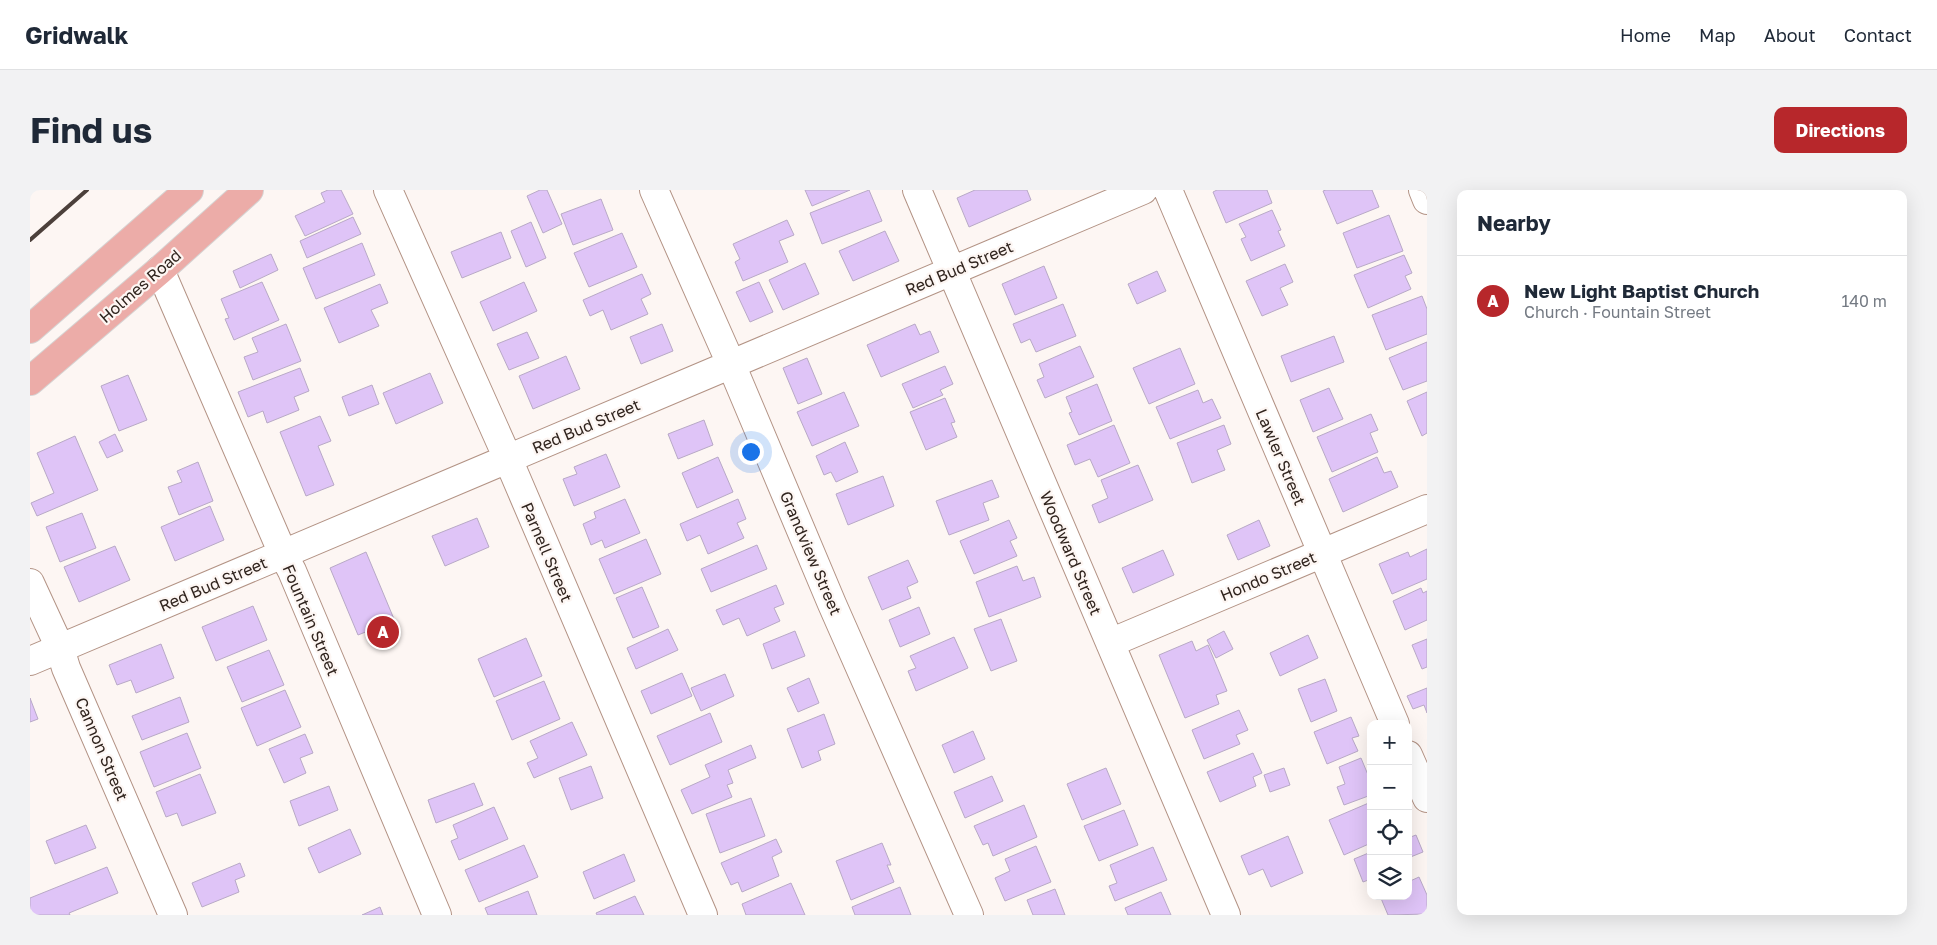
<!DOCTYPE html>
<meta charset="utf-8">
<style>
body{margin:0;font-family:"Golos Text",sans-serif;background:#f2f2f3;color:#1f2937}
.controls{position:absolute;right:15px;bottom:15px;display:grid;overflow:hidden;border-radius:10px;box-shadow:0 5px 20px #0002}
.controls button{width:45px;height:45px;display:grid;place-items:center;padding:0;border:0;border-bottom:1px solid #e0e1e3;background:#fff;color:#1f2937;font:25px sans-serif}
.you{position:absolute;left:720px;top:261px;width:18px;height:18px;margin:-12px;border:4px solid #fff;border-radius:50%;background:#1a73e8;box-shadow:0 0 0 8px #1a73e833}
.badge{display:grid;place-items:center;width:32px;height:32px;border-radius:50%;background:#b7272b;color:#fff;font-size:16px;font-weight:700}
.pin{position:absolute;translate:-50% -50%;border:2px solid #fff;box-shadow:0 1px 5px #0006}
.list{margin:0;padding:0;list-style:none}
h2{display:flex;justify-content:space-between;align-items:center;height:65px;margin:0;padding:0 20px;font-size:21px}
h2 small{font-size:16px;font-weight:400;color:#747a83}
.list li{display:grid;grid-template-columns:32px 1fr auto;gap:15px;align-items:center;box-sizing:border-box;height:90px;padding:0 20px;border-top:1px solid #e0e1e3}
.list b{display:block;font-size:19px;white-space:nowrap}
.list p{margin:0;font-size:16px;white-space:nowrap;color:#747a83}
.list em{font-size:16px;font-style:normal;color:#747a83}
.icon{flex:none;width:28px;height:28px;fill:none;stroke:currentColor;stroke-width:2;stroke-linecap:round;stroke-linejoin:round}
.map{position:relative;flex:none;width:1397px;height:725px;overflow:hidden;border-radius:10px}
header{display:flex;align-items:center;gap:30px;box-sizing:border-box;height:70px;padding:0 25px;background:#fff;border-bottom:1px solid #e0e1e3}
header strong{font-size:24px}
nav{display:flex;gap:28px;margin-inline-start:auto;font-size:18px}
.intro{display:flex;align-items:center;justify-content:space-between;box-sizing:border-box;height:120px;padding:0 30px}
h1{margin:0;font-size:35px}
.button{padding:12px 22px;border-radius:10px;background:#b7272b;color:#fff;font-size:18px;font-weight:700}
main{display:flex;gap:30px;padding:0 30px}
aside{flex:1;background:#fff;border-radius:10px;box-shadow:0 5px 20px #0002}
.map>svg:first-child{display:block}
.building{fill:#dfc4f7;stroke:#b8a9c6}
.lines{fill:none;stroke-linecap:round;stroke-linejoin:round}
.minor-casing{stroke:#b39385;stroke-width:30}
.major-casing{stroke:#d6d3d2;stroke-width:30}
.minor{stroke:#fff;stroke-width:28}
.major{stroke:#ecaca8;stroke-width:28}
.rail{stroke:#4c403b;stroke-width:4}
.labels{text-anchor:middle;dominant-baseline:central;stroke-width:4.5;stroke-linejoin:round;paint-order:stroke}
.street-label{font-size:16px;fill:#30241e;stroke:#fdf6f3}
</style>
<header>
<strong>Gridwalk</strong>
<nav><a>Home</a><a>Map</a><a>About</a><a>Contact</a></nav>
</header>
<div class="intro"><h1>Find us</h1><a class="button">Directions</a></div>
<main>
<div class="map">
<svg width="1397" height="725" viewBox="0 0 1397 725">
<rect width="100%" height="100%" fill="#fdf6f3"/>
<path class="building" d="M298 0H311L323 24 275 46 265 26 295 12 291 3Z
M510 0H517L532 34 513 43 497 6Z
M775 0H820L782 16Z
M839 0 852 31 792 54 780 23Z
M945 0H997L1001 10 939 37 927 8Z
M1187 0H1237L1242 13 1196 33 1183 2Z
M1296 0H1342L1349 17 1307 34 1293 1Z
M571 9 583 40 543 55 531 24Z
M1242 20 1251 40 1248 41 1255 56 1221 71 1211 49 1216 47 1209 34Z
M1359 25 1373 61 1327 78 1313 43Z
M323 27 331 44 277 68 270 51Z
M757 30 764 45 749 51 758 72 713 91 705 72 710 69 703 54Z
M501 32 516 68 496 77 481 41Z
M855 41 869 71 823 91 809 61Z
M471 42 481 68 432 88 421 62Z
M592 43 607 77 559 97 544 63Z
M332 53 345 85 286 109 273 78Z
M241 64 248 80 210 98 203 81Z
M1374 65 1382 83 1375 86 1381 99 1338 118 1324 85Z
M775 73 789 104 753 120 739 90Z
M1255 74 1263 92 1250 98 1258 115 1232 126 1216 91Z
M1014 76 1027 108 985 125 972 94Z
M1127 81 1136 101 1107 114 1098 94Z
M612 84 621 104 611 109 618 124 581 140 573 120 560 126 553 110Z
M232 92 249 130 204 150 195 129 199 128 191 109Z
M494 92 507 121 463 141 450 112Z
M729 92 743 122 720 132 706 102Z
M350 94 358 113 341 120 349 136 309 153 294 118Z
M1392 106 1397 119V144L1356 160 1342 125Z
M1033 114 1046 146 1006 162 1000 149 991 153 983 134Z
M256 134 271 171 223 190 214 167 228 162 222 148Z
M632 134 643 161 611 174 600 147Z
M885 134 890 145 900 141 909 162 851 187 837 155Z
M497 142 509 168 479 180 467 154Z
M1304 146 1314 172 1261 192 1251 166Z
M1397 152V191L1373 200 1359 168Z
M1050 156 1064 187 1015 208 1007 190 1014 187 1009 174Z
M1150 158 1165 194 1119 214 1103 178Z
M536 166 550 199 503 219 489 186Z
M777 168 792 204 768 214 753 178Z
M915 176 923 194 910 200 913 205 883 218 872 194Z
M270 178 279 201 264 207 269 220 237 233 233 221 218 227 208 202Z
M400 183 413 213 366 234 353 203Z
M98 185 117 230 89 241 71 196Z
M1067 194 1082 231 1049 245 1039 223 1042 222 1036 207Z
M342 195 349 214 319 226 312 207Z
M1299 198 1313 229 1283 242 1270 210Z
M1168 200 1173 213 1182 209 1191 228 1140 249 1126 217Z
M814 202 829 236 782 256 767 222Z
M1397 202V243L1392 246 1377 211Z
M915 208 925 232 921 233 927 247 896 260 880 222Z
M1341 224 1348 240 1340 243 1348 262 1302 282 1287 247Z
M290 226 301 251 288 256 304 295 276 306 250 242Z
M674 230 683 255 648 269 638 244Z
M1084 235 1100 273 1068 287 1060 269 1045 275 1037 255Z
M1194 235 1201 254 1187 260 1195 280 1162 293 1147 253Z
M85 244 93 261 77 268 69 252Z
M45 246 68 300 7 326 1 313 24 303 7 263Z
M815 252 828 282 806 292 801 282 794 285 786 266Z
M576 264 590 297 544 316 533 289 547 284 544 277Z
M688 267 703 302 667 318 652 283Z
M1347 267 1354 283 1361 281 1368 297 1313 322 1299 289Z
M168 272 183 311 149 325 138 297 152 292 147 281Z
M1108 275 1123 310 1069 333 1062 315 1078 308 1071 290Z
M853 286 864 316 818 335 806 304Z
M962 290 969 307 953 313 959 330 919 345 906 311Z
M595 309 610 343 575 358 572 350 561 355 553 334 566 328 564 322Z
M708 309 716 329 707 333 714 348 678 364 670 345 657 351 650 334Z
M180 316 194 350 145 371 131 337Z
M52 323 66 358 30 372 16 337Z
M447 328 459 357 415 376 402 346Z
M979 330 987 348 980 351 987 366 944 384 930 351Z
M1229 330 1240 356 1208 370 1197 345Z
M616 349 631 384 584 404 569 369Z
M727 355 737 379 681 402 671 379Z
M85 356 100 390 49 412 34 377Z
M1397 359V389L1362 404 1349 374 1378 362 1380 367Z
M1133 360 1144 385 1103 403 1092 378Z
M336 362 369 441 348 450 343 439 328 445 300 378Z
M878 370 888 392 877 397 881 408 852 420 838 387Z
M987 376 993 391 1004 387 1011 407 959 427 946 392Z
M746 395 754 414 744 418 750 431 717 446 709 428 693 435 686 420Z
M612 397 629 437 603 448 586 408Z
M1391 398 1393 403 1397 401V430L1375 440 1363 411Z
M223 416 237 450 186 471 172 437Z
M889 417 900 444 870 457 859 430Z
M971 429 987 471 961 481 944 439Z
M638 439 648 460 606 479 597 458Z
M765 441 775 466 742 479 733 454Z
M1194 441 1203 459 1186 468 1177 450Z
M1278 445 1288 468 1250 486 1240 463Z
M924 447 938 478 886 501 878 481 886 478 880 466Z
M496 448 512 486 464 507 448 469Z
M1397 449V477L1392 479 1382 455Z
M1162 451 1166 461 1178 455 1197 501 1186 505 1189 514 1155 528 1129 465Z
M131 454 144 488 106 503 101 490 87 495 79 475Z
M239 460 254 495 212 512 197 477Z
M652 483 662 506 621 524 611 501Z
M695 484 704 506 671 521 661 498Z
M779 488 789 513 768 522 757 498Z
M1295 489 1307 521 1281 532 1268 499Z
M514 491 530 529 482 550 466 511Z
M1397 498V523L1394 515 1383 519 1377 506Z
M255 500 271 537 227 556 211 518Z
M150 507 159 532 112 550 102 526Z
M0 508 8 529 0 532Z
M1209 520 1218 540 1206 545 1210 554 1174 569 1162 540Z
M680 523 692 552 640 575 627 546Z
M794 524 805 554 788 561 791 570 772 578 757 539Z
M1321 527 1329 546 1322 548 1328 561 1297 574 1284 542Z
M542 532 557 565 504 588 497 573 508 568 500 551Z
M943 541 955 569 924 583 912 555Z
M157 543 171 578 124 597 110 562Z
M275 544 283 563 270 568 276 583 254 593 239 559Z
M721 555 726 568 698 580 703 593 697 595 702 607 662 624 651 600 680 587 675 575Z
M1223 563 1232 583 1223 587 1226 596 1190 612 1177 582Z
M1331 568 1341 592V605L1314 615 1307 597 1315 594 1309 577Z
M561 576 573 608 541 620 529 588Z
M1076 578 1091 614 1052 630 1037 594Z
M1254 578 1260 595 1240 602 1234 585Z
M170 584 186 623 152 636 147 623 136 627 126 602Z
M962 586 973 611 935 628 924 602Z
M444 593 453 615 406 633 398 610Z
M299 596 308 620 269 636 260 611Z
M721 608 735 646 690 663 676 624Z
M1341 612V653L1314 665 1299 630Z
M994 615 1007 647 963 666 958 653 953 655 944 636Z
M464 617 478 649 429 670 421 651 428 648 423 635Z
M1094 620 1108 655 1069 671 1054 636Z
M56 635 66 658 25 674 16 651Z
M320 639 331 664 289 683 278 658Z
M1386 645 1393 662 1378 668V648Z
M1258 646 1273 683 1241 697 1233 679 1219 685 1211 666Z
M746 649 752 662 742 667 749 686 712 702 708 692 701 695 691 673Z
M852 653 861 675H857L864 692 821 710 806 671Z
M494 655 508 687 449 712 435 680Z
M1006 656 1021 692 975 711 965 688 980 681 975 669Z
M1123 657 1137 690 1085 711 1079 696 1087 693 1080 675Z
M1341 662V689L1333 692 1324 669Z
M594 664 605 691 564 709 553 682Z
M210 673 215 686 205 690 209 702 172 717 162 693Z
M77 677 88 703 39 723 40 725H2L0 720V708Z
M1389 687 1397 705V724L1358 725 1350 706H1378V692Z
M761 693 775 725H716L712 714Z
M870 697 881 725H825L822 717Z
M1025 699 1035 725H1003L997 710Z
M498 701 507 725H458L455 718Z
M1131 702 1141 725H1098L1095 718Z
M605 706 614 725H567L566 723Z
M350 717 353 725H332Z"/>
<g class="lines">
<defs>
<path id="minor" d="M358 0 478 269 673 725
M624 0 701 174 802 414 939 725
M887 0 1196 725
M1138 0 1365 534
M1393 0 1397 10
M130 80 253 364 262 381 407 725
M0 393 30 458 36 478 143 725
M1080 453 1397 319
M0 471 1113 0
M1378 565 1397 608"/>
<path id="major" d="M0 139 159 0
M0 191 130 80 219 0"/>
</defs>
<use href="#minor" class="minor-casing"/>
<use href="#major" class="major-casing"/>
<use href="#minor" class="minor"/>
<use href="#major" class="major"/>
<path class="rail" d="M0 50 57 0"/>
</g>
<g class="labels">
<g class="street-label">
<text transform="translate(929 78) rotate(-23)">Red Bud Street</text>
<text transform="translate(110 96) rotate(-41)">Holmes Road</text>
<text transform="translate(556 236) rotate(-23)">Red Bud Street</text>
<text transform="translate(1251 267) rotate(67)">Lawler Street</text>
<text transform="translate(517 362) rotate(67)">Parnell Street</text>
<text transform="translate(781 363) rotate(67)">Grandview Street</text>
<text transform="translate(1041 363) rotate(67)">Woodward Street</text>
<text transform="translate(1238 386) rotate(-23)">Hondo Street</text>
<text transform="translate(183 394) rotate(-23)">Red Bud Street</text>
<text transform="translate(281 430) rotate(67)">Fountain Street</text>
<text transform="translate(72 559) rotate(67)">Cannon Street</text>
</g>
</g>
</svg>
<div class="controls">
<button>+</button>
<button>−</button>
<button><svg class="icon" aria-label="locate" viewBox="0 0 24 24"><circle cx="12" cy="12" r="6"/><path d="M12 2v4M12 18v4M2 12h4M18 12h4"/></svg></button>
<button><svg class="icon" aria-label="layers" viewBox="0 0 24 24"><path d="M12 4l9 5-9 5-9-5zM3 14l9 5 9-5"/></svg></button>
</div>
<div class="you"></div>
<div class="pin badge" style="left:353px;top:442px">A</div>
</div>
<aside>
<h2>Nearby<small></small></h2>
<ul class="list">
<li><span class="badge">A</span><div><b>New Light Baptist Church</b><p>Church · Fountain Street</p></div><em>140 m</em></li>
</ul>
</aside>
</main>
